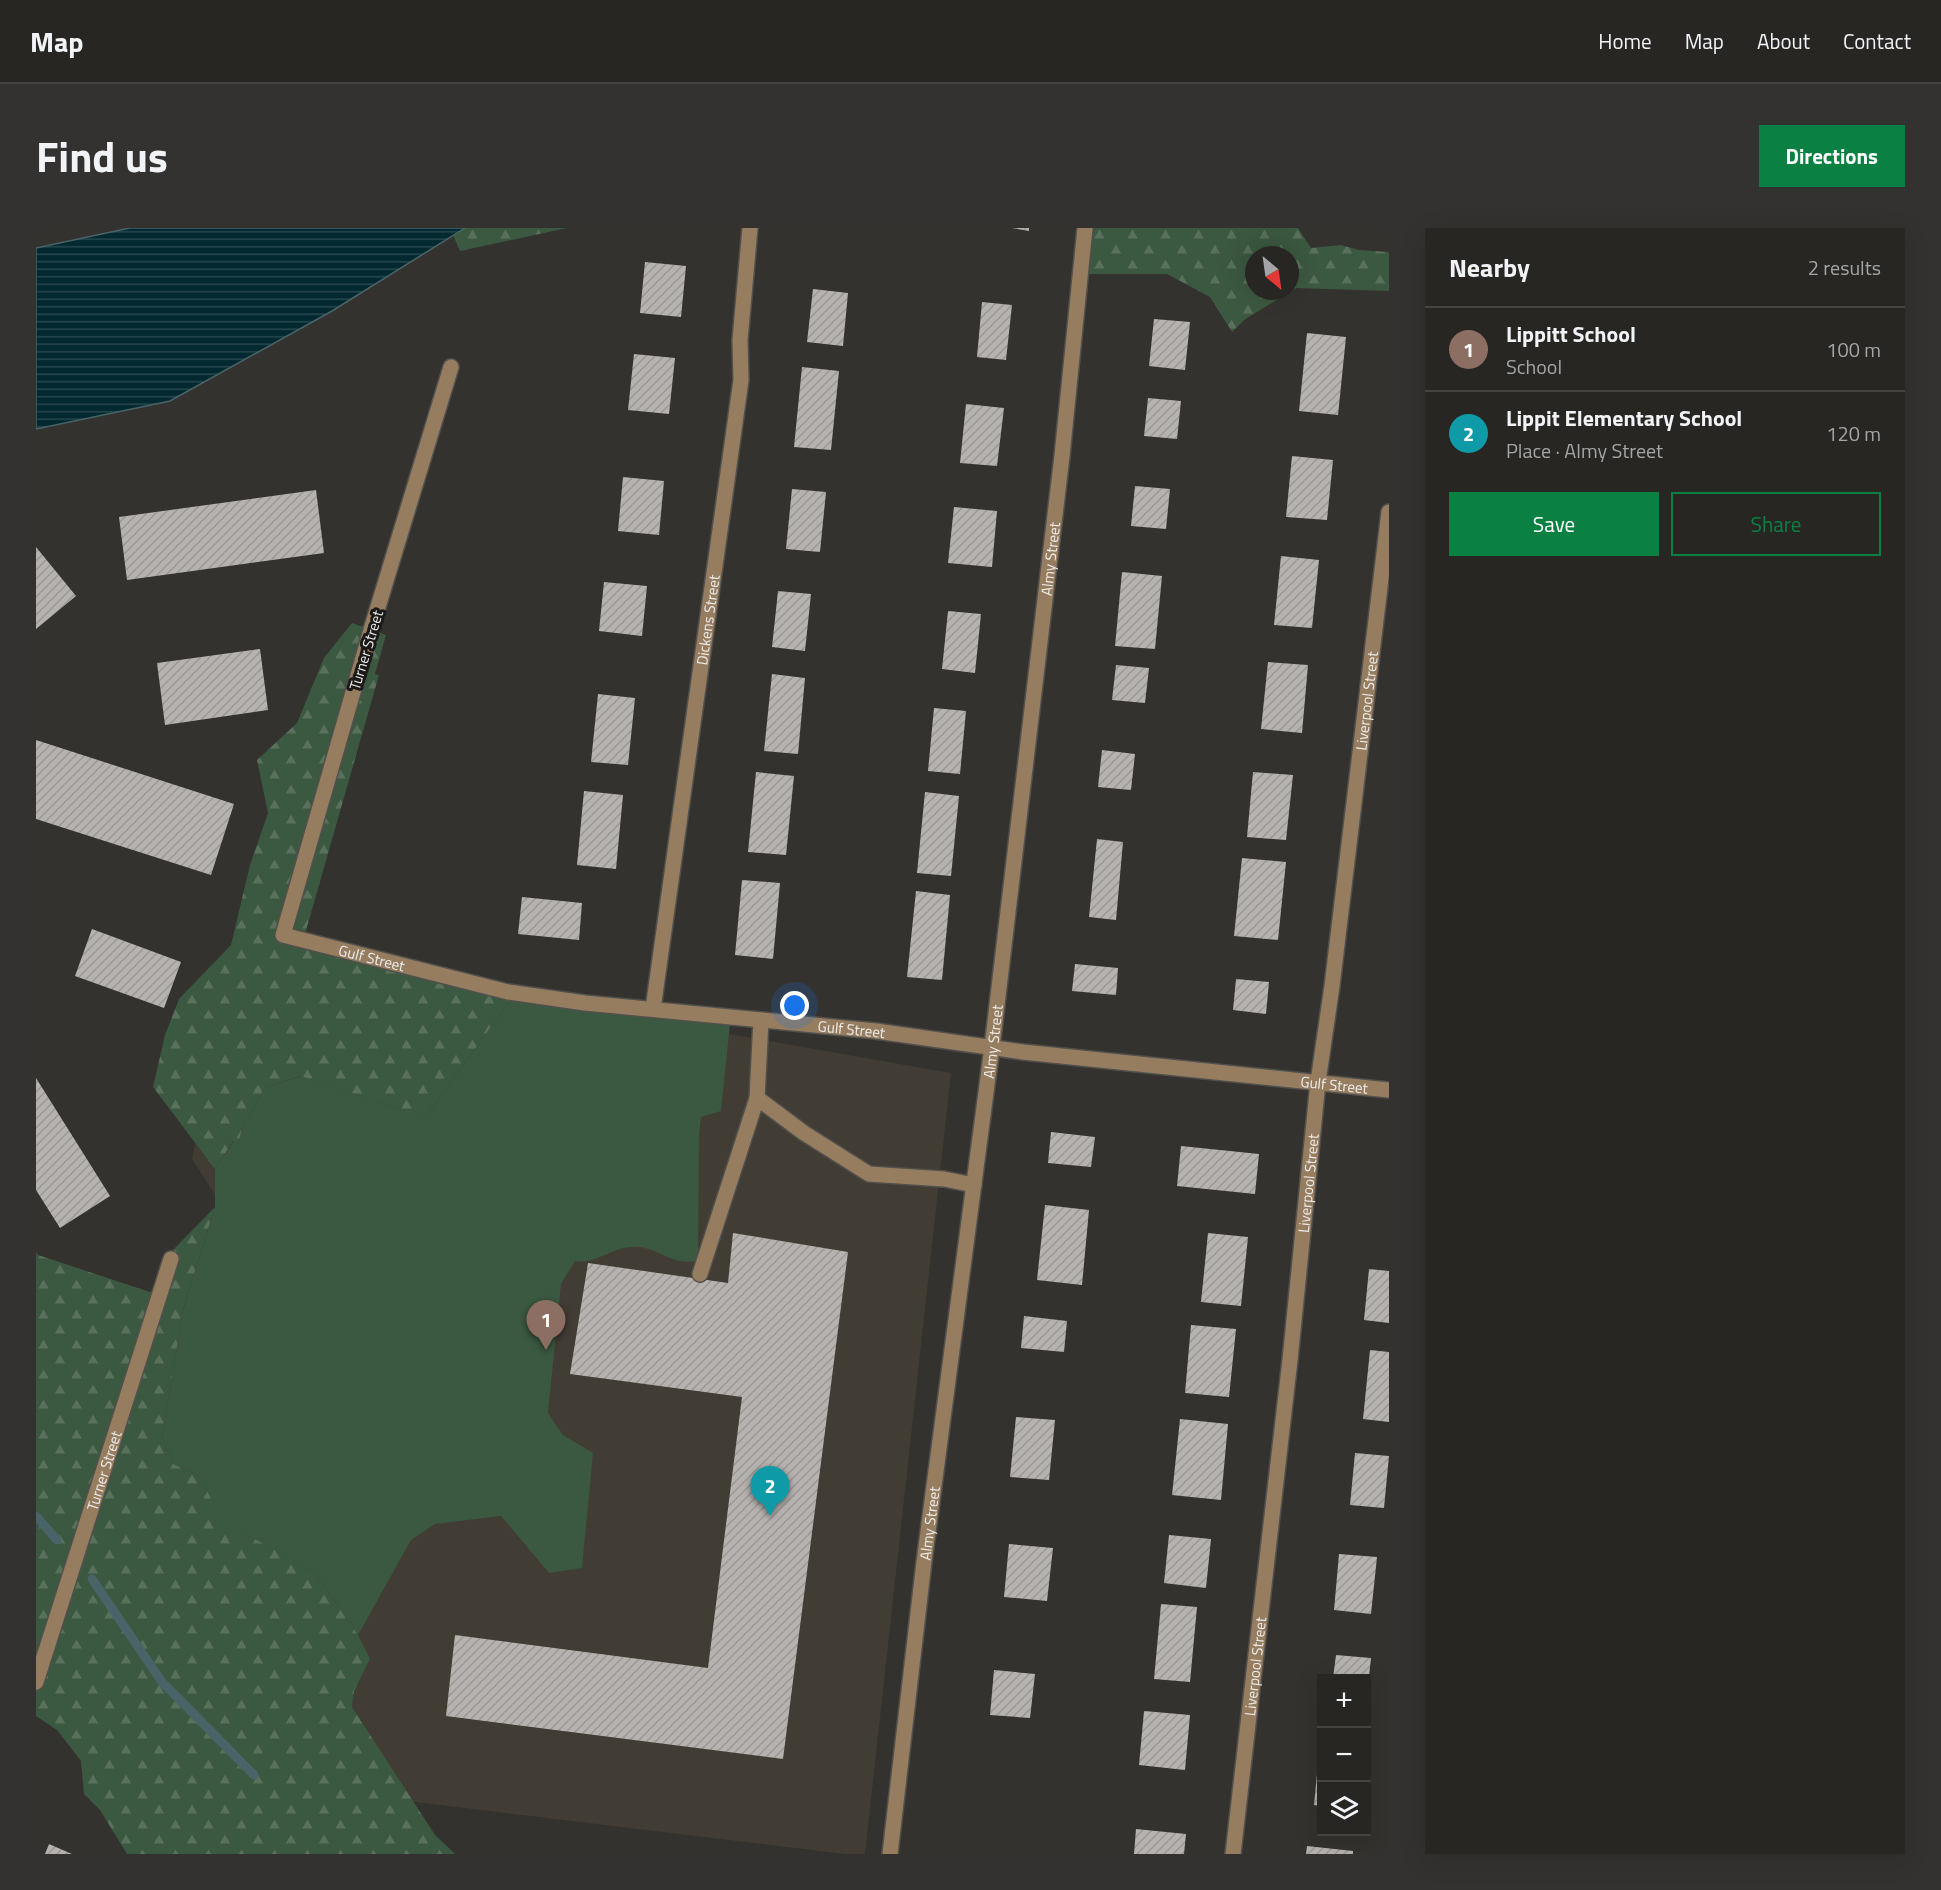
<!DOCTYPE html>
<meta charset="utf-8">
<style>
body{margin:0;font-family:"Titillium Web",sans-serif;background:#333230;color:#f1f3f6}
.controls{position:absolute;right:18px;bottom:18px;display:grid;overflow:hidden;border-radius:0px;box-shadow:0 6px 24px #0002}
.controls button{width:54px;height:54px;display:grid;place-items:center;padding:0;border:0;border-bottom:2px solid #434341;background:#272623;color:#f1f3f6;font:30px sans-serif}
.compass{position:absolute;left:1209px;top:18px;width:54px;height:54px;border-radius:50%;background:#272623;box-shadow:0 6px 24px #0002;rotate:151deg}
.you{position:absolute;left:759px;top:778px;width:21px;height:21px;margin:-15px;border:4px solid #fff;border-radius:50%;background:#1a73e8;box-shadow:0 0 0 9px #1a73e833}
.badge{display:grid;place-items:center;width:39px;height:39px;border-radius:50%;background:#0b8043;color:#fff;font-size:20px;font-weight:700}
.pin{position:absolute;translate:-50% -50px;filter:drop-shadow(0 2px 3px #0008)}
.pin::after{content:'';position:absolute;top:32px;width:21px;height:18px;background:inherit;clip-path:polygon(0 0,100% 0,50% 100%)}
.list{margin:0;padding:0;list-style:none}
h2{display:flex;justify-content:space-between;align-items:center;height:78px;margin:0;padding:0 24px;font-size:26px}
h2 small{font-size:20px;font-weight:400;color:#a4a5a6}
.list li{display:grid;grid-template-columns:39px 1fr auto;gap:18px;align-items:center;box-sizing:border-box;height:84px;padding:0 24px;border-top:2px solid #434341}
.list b{display:block;font-size:22px;white-space:nowrap}
.list p{margin:0;font-size:20px;white-space:nowrap;color:#a4a5a6}
.list em{font-size:20px;font-style:normal;color:#a4a5a6}
.actions{display:flex;gap:12px;padding:18px 24px}
.actions a{flex:1;padding:14px 0;border:2px solid #0b8043;border-radius:0px;text-align:center;font-size:21px;color:#0b8043}
.actions .main{background:#0b8043;color:#fff}
.icon{flex:none;width:33px;height:33px;fill:none;stroke:currentColor;stroke-width:2;stroke-linecap:round;stroke-linejoin:round}
.map{position:relative;flex:none;width:1353px;height:1626px;overflow:hidden;border-radius:0px}
header{display:flex;align-items:center;gap:36px;box-sizing:border-box;height:84px;padding:0 30px;background:#272623;border-bottom:2px solid #434341}
header strong{font-size:28px}
nav{display:flex;gap:33px;margin-inline-start:auto;font-size:21px}
.intro{display:flex;align-items:center;justify-content:space-between;box-sizing:border-box;height:144px;padding:0 36px}
h1{margin:0;font-size:42px}
.button{padding:15px 27px;border-radius:0px;background:#0b8043;color:#fff;font-size:21px;font-weight:700}
main{display:flex;gap:36px;padding:0 36px}
aside{flex:1;background:#272623;border-radius:0px;box-shadow:0 6px 24px #0002}
.map>svg:first-child{display:block}
.built{fill:#413c34}
.green{fill:#3b5840}
.forest{fill:url(#forest-firs);fill-rule:evenodd}
.water{fill:url(#water-rules);stroke:#486468;stroke-width:1.5}
.lines{fill:none;stroke-linecap:round;stroke-linejoin:round}
.stream{stroke:#486468;stroke-width:9}
.building{fill:url(#building-hatch)}
.minor-casing{stroke:#52504d;stroke-width:18}
.minor{stroke:#967d60;stroke-width:15}
.labels{text-anchor:middle;dominant-baseline:central;stroke-width:6;stroke-linejoin:round;paint-order:stroke}
.street-label{font-size:15px;fill:#edecea;stroke:#1b1a19}
</style>
<header>
<strong>Map</strong>
<nav><a>Home</a><a>Map</a><a>About</a><a>Contact</a></nav>
</header>
<div class="intro"><h1>Find us</h1><a class="button">Directions</a></div>
<main>
<div class="map">
<svg width="1353" height="1626" viewBox="0 0 1353 1626">
<defs>
<pattern id="forest-firs" width="22" height="20" patternUnits="userSpaceOnUse" patternTransform="scale(1.5)"><rect width="22" height="20" fill="#3b5840"/><path d="M5 1l3.5 6h-7zM16 11l3.5 6h-7z" fill="#58705c"/></pattern>
<pattern id="water-rules" width="6" height="5" patternUnits="userSpaceOnUse" patternTransform="scale(1.5)"><rect width="6" height="5" fill="#022930"/><path d="M0 2.5h6" fill="none" stroke="#27484e"/></pattern>
<pattern id="building-hatch" width="6" height="6" patternUnits="userSpaceOnUse" patternTransform="scale(1.5)"><rect width="6" height="6" fill="#b6b2af"/><path d="M-1 1l2-2M0 6l6-6M5 7l2-2" fill="none" stroke="#9a9795"/></pattern>
</defs>
<rect width="100%" height="100%" fill="#34322f"/>
<path class="built" d="M202 720 915 845 829 1626H809L314 1566 89 1273 182 971 156 931Z"/>
<path class="green" d="M478 767 694 796 685 883 665 889 663 908 662 1033C633 1037 627 1022 603 1019 578 1016 562 1037 539 1033L525 1056 512 1185 527 1207 557 1225 546 1340 513 1345 465 1288 399 1296 375 1312 322 1407 279 1345 186 1293 163 1248 137 1236 126 1210 147 1082 179 979V941L198 913 202 916 206 901 229 859 266 848 369 883V880L391 887Z"/>
<path class="forest" d="M414 0H531L424 23Z
M1041 0H1262L1275 20 1305 17 1323 22 1353 24V63L1260 60 1208 92 1196 104 1174 69 1131 46H1038ZM1218 27H1254V63H1218Z
M316 395 350 407 339 446 343 447 269 706 478 767 391 887 370 881 369 883 265 848 229 859 206 901 202 916 197 913 179 941 117 859 129 807 143 771 195 717 214 637 232 585 221 532 261 495 288 430Z
M179 979 147 1082 126 1210 137 1236 163 1248 187 1293 279 1345 322 1407 334 1431 318 1463 316 1479 399 1607 419 1626H91L64 1582 48 1566 45 1533 21 1502 0 1488V1024L2 1027 120 1066 134 1025Z"/>
<path class="water" d="M94 0H429L296 83 134 173 0 201V20Z"/>
<g class="lines">
<path class="stream" d="M0 1288 21 1312
M56 1351 126 1454 218 1547"/>
</g>
<path class="building" d="M976 0H993V3Z
M609 34 650 38 645 89 604 85Z
M777 61 812 65 807 118 771 114Z
M946 74 976 77 970 132 941 129Z
M1118 91 1154 94 1149 142 1113 138Z
M1271 105 1310 109 1302 187 1263 183Z
M598 126 639 130 633 186 592 182Z
M766 139 803 143 795 222 758 219Z
M1112 170 1145 173 1141 211 1108 208Z
M930 176 968 180 961 238 924 235Z
M1256 228 1297 232 1291 292 1250 289Z
M587 249 628 253 623 307 582 303Z
M1099 258 1134 261 1130 301 1095 298Z
M756 261 790 264 784 324 750 321Z
M280 262 288 325 91 352 83 289Z
M918 279 961 283 956 339 912 335Z
M0 319 40 368 0 401Z
M1245 328 1283 332 1276 400 1238 397Z
M1086 344 1126 348 1119 421 1079 418Z
M568 354 611 358 606 408 563 403Z
M742 363 775 366 769 423 736 419Z
M912 383 945 386 939 445 906 441Z
M224 421 232 482 129 497 121 435Z
M1232 434 1272 437 1266 505 1225 501Z
M1080 437 1113 440 1109 475 1076 472Z
M736 446 769 450 762 526 728 523Z
M562 466 599 470 592 537 555 534Z
M898 480 930 483 924 546 892 543Z
M0 512 198 576 175 647 0 591Z
M1066 522 1099 526 1095 562 1062 559Z
M720 544 758 548 750 627 712 624Z
M1217 544 1257 547 1250 612 1211 609Z
M548 563 587 567 580 641 541 637Z
M889 564 923 568 915 648 881 645Z
M1061 611 1087 614 1080 692 1053 689Z
M1206 630 1250 634 1242 712 1198 708Z
M706 652 744 655 737 731 699 727Z
M880 663 914 667 906 752 871 749Z
M486 669 546 675 543 712 482 706Z
M56 701 145 734 128 780 39 748Z
M1039 736 1082 740 1080 767 1036 763Z
M1200 751 1233 754 1230 786 1197 782Z
M0 850 74 968 24 1000 0 962Z
M1015 904 1059 909 1055 939 1012 935Z
M1145 918 1223 926 1219 966 1141 958Z
M1009 977 1053 982 1046 1057 1001 1052Z
M697 1005 812 1024 747 1531 410 1488 419 1407 672 1440 706 1169 534 1146 552 1035 692 1055Z
M1172 1005 1212 1009 1205 1078 1165 1074Z
M1333 1041 1353 1043V1095L1328 1092Z
M988 1088 1031 1093 1028 1124 985 1120Z
M1155 1097 1200 1101 1193 1169 1149 1165Z
M1334 1122 1353 1124V1194L1327 1191Z
M980 1189 1019 1192 1013 1252 974 1249Z
M1144 1191 1192 1196 1185 1272 1136 1267Z
M1319 1225 1353 1228 1348 1280 1314 1277Z
M1133 1307 1175 1311 1170 1360 1128 1355Z
M973 1316 1017 1320 1011 1373 968 1369Z
M1303 1326 1341 1329 1335 1386 1298 1382Z
M1125 1376 1161 1379 1154 1454 1118 1451Z
M1300 1427 1335 1430 1332 1458 1330 1450H1297Z
M958 1442 999 1446 994 1490 954 1487Z
M1108 1483 1154 1487 1149 1542 1103 1537Z
M1283 1526H1286V1578L1278 1577Z
M1100 1601 1150 1606 1148 1626H1098Z
M13 1616 36 1626H9Z
M1271 1618 1317 1623V1626H1270Z"/>
<g class="lines">
<defs>
<g id="minor">
<path id="s1" d="M415 139 335 402 247 707 472 764 549 775 840 803 987 824 1353 862"/>
<path id="s2" d="M617 781 705 152 704 112 714 0"/>
<path d="M721 870 768 905 833 946 908 951 938 957"/>
<path d="M664 1046 721 870 725 792"/>
<path id="s3" d="M0 1454 135 1031"/>
<path id="s4" d="M854 1626 888 1334 956 819 1026 228 1049 0"/>
<path id="s5" d="M1197 1626 1254 1132 1282 854 1296 758 1353 284"/>
</g>
</defs>
<use href="#minor" class="minor-casing"/>
<use href="#minor" class="minor"/>
</g>
<g class="labels">
<g class="street-label">
<text stroke="none"><textPath href="#s4" startOffset="1305">Almy Street</textPath></text>
<text stroke="none"><textPath href="#s2" startOffset="393">Dickens Street</textPath></text>
<text transform="translate(330 422) rotate(-73)">Turner Street</text>
<text stroke="none"><textPath href="#s5" startOffset="1161">Liverpool Street</textPath></text>
<text stroke="none"><textPath href="#s1" startOffset="684">Gulf Street</textPath></text>
<text stroke="none"><textPath href="#s1" startOffset="1170">Gulf Street</textPath></text>
<text stroke="none"><textPath href="#s4" startOffset="819">Almy Street</textPath></text>
<text stroke="none"><textPath href="#s1" startOffset="1656">Gulf Street</textPath></text>
<text stroke="none"><textPath href="#s5" startOffset="675">Liverpool Street</textPath></text>
<text stroke="none"><textPath href="#s3" startOffset="222">Turner Street</textPath></text>
<text stroke="none"><textPath href="#s4" startOffset="333">Almy Street</textPath></text>
<text stroke="none"><textPath href="#s5" startOffset="189">Liverpool Street</textPath></text>
</g>
</g>
</svg>
<div class="controls">
<button>+</button>
<button>−</button>
<button><svg class="icon" aria-label="layers" viewBox="0 0 24 24"><path d="M12 4l9 5-9 5-9-5zM3 14l9 5 9-5"/></svg></button>
</div>
<svg class="compass" viewBox="-18 -18 36 36"><path d="M0-13l5 13h-10z" fill="#e53935"/><path d="M0 13l5-13h-10z" fill="#a4a5a6"/></svg>
<div class="you"></div>
<div class="pin badge" style="left:510px;top:1122px;background:#8d6e63">1</div>
<div class="pin badge" style="left:734px;top:1288px;background:#0f9aa8">2</div>
</div>
<aside>
<h2>Nearby<small>2 results</small></h2>
<ul class="list">
<li><span class="badge" style="background:#8d6e63">1</span><div><b>Lippitt School</b><p>School</p></div><em>100 m</em></li>
<li><span class="badge" style="background:#0f9aa8">2</span><div><b>Lippit Elementary School</b><p>Place · Almy Street</p></div><em>120 m</em></li>
</ul>
<div class="actions"><a class="main">Save</a><a>Share</a></div>
</aside>
</main>
